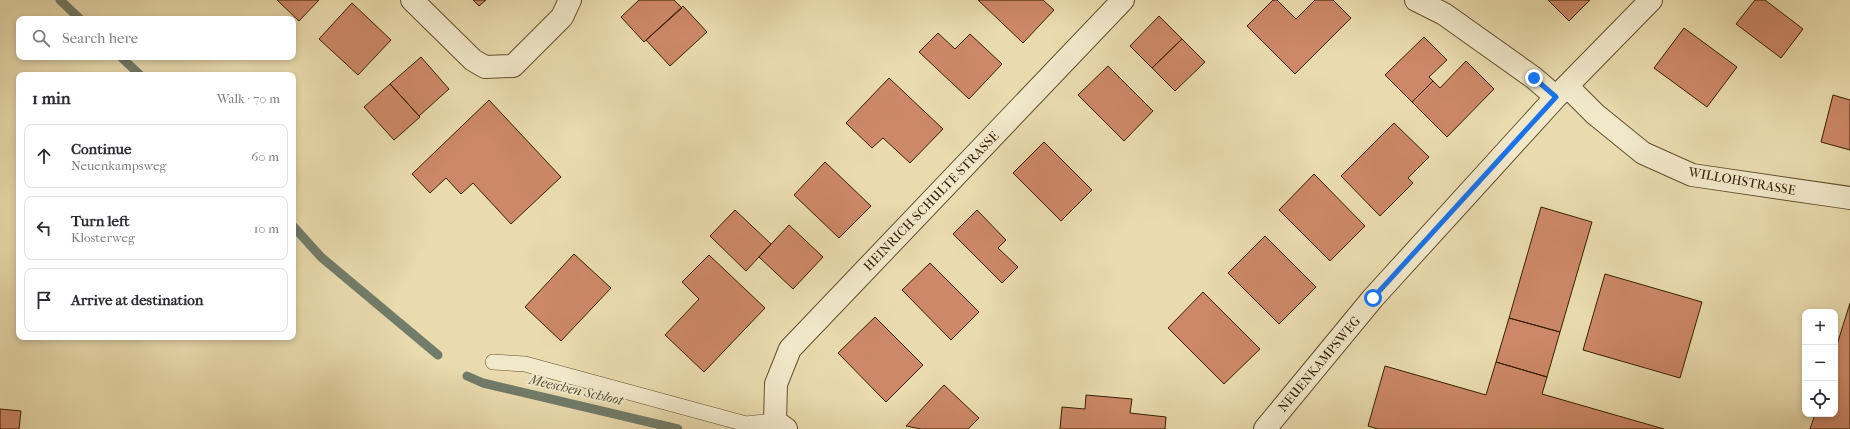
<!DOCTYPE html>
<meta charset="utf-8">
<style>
body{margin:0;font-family:"IM FELL French Canon",serif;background:#f7f7f7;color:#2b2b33}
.controls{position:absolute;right:12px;bottom:12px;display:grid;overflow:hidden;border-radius:8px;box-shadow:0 2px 6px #0003}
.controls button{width:36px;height:36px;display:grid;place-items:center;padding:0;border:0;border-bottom:1px solid #e1e1e2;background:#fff;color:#2b2b33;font:20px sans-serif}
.stop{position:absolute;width:12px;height:12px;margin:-9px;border:3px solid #1a73e8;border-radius:50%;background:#fff}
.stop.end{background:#1a73e8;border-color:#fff;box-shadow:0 1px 4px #0008}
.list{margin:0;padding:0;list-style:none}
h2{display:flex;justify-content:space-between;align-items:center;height:52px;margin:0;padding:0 16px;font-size:17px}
h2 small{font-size:13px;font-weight:400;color:#7c7c81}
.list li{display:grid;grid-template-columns:26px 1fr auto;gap:12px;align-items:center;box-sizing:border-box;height:64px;margin:0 8px 8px;padding:0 8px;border:1px solid #e1e1e2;border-radius:8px}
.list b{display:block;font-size:15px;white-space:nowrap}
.list p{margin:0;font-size:13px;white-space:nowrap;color:#7c7c81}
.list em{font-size:13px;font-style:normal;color:#7c7c81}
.icon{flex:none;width:22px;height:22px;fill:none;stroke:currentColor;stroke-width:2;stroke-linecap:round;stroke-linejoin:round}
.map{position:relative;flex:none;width:1850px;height:429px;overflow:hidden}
.search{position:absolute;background:#fff;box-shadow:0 2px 6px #0003;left:16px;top:16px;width:280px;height:44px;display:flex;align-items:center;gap:10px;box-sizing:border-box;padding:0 14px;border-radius:8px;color:#7c7c81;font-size:15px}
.panel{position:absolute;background:#fff;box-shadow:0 2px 6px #0003;left:16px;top:72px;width:280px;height:268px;border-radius:8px}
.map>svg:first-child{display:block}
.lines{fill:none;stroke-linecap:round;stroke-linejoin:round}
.stream{stroke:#717c6a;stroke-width:9}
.building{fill:#cc8868;stroke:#362001}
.service-casing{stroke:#634f2c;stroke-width:16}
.minor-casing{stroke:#634f2c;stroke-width:24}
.service{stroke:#f1e8ca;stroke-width:15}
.minor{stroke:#f1e8ca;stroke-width:22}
.route{stroke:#1a73e8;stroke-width:5}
.labels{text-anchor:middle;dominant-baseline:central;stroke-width:4;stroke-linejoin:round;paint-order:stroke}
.street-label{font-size:13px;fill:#362001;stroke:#f1e8ca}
.water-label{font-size:14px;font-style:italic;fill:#534e36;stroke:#f1e8ca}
</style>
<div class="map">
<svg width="1850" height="429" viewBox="0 0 1850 429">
<rect width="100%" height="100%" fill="#e9dbae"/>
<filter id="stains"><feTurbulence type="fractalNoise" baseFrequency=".005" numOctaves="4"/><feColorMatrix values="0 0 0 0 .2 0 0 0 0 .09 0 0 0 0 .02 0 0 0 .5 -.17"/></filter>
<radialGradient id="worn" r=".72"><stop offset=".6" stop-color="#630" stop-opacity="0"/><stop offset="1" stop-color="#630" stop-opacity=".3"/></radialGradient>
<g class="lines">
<path class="stream" d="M60 0 80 19
M121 57 140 75
M293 226 321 257 438 355
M467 376 483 383 678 429"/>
</g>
<path class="building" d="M277 0H319L299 21Z
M473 0H486L479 6Z
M639 0H674L682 8 644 42 621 17Z
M978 0H1043L1054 10 1023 43Z
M1273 0H1277L1296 19 1315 0H1333L1351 18 1295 74 1247 26Z
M1548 0H1590L1569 21Z
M1755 0H1765L1803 29 1781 58 1736 24Z
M352 3 391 40 358 75 319 39Z
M683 6 707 32 670 66 646 40Z
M1159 16 1182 39 1152 68 1130 46Z
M1684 28 1737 67 1707 107 1654 68Z
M938 33 955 49 970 34 1002 64 969 99 919 52Z
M1424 37 1447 60 1429 77 1433 81 1412 102 1385 75Z
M1182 39 1205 62 1175 91 1152 68Z
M421 57 449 89 419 116 390 84Z
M1466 61 1494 89 1447 137 1412 102 1433 81 1440 88Z
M1108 66 1153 111 1124 141 1078 95Z
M889 78 943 129 910 163 883 138 872 148 846 123Z
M390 84 420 117 394 140 364 107Z
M1833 95 1850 100V150L1821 142Z
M489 100 561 177 511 224 473 183 461 194 446 178 430 193 412 174Z
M1394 123 1429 157 1408 178 1413 183 1380 216 1341 176Z
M1044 142 1092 190 1061 221 1013 173Z
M825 162 871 206 839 238 794 195Z
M1314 174 1365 226 1330 261 1279 210Z
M1541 207 1592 222 1560 332 1509 318Z
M735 210 771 244 746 271 710 236Z
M977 210 1006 240 998 248 1018 267 1002 283 953 234Z
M789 225 823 257 793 289 759 257Z
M1265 236 1316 287 1279 324 1228 273Z
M574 254 611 288 561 341 525 307Z
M709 255 765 308 704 372 665 335 699 299 682 282Z
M930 263 979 312 951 340 902 290Z
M1605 274 1702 302 1680 378 1583 350Z
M1203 292 1260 349 1224 384 1168 328Z
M1850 303V429H1810L1815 414H1835V351Z
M875 317 923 365 886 402 838 353Z
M1509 318 1560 332 1547 377 1496 362Z
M1496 362 1547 377 1542 394 1664 429H1378L1368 426 1385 366 1486 395Z
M944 385 979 418 968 429H921L906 426Z
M1086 395 1132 399 1130 413 1166 417 1165 429H1060L1062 407 1085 409Z
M0 409 21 411 19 429H0Z"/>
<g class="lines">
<defs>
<path id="service" d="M493 362 525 364 746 424 775 421"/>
<path id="minor" d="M412 0 473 60 485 67 513 66 562 17 570 0
M1416 0 1444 14 1534 78 1556 97
M1567 86 1595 114 1643 153 1692 175 1850 198
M786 429 775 421 776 384 790 349 1123 0
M1265 429 1373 298 1556 97 1651 0"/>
</defs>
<use href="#service" class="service-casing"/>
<use href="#minor" class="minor-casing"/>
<use href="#service" class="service"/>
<use href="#minor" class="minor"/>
</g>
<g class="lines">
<path class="route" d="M1373 298 1556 97 1534 78"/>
</g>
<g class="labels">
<g class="street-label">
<text transform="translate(1742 181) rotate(10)">WILLOHSTRASSE</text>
<text transform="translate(931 201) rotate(-46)">HEINRICH-SCHULTE-STRASSE</text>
<text transform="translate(1319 364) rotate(-50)">NEUENKAMPSWEG</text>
</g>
<g class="water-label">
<text transform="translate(576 390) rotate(13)">Meeschen Schloot</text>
</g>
</g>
<rect width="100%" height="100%" filter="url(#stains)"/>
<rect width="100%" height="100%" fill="url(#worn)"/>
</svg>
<div class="controls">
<button>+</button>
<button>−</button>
<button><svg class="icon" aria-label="locate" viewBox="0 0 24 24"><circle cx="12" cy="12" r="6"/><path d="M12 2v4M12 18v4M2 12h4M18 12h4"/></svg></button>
</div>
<div class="stop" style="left:1373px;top:298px"></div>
<div class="stop end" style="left:1534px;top:78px"></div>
<div class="search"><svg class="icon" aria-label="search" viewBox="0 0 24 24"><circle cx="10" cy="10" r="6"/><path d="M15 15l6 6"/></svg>Search here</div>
<section class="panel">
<h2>1 min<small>Walk · 70 m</small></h2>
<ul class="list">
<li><svg class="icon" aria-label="ahead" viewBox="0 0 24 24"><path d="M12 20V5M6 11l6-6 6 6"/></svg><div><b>Continue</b><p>Neuenkampsweg</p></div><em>60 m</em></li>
<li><svg class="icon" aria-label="left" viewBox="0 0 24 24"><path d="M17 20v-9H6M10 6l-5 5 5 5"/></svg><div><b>Turn left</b><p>Klosterweg</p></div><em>10 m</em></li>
<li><svg class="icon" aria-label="arrive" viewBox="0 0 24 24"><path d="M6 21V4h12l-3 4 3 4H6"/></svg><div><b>Arrive at destination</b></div></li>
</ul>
</section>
</div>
